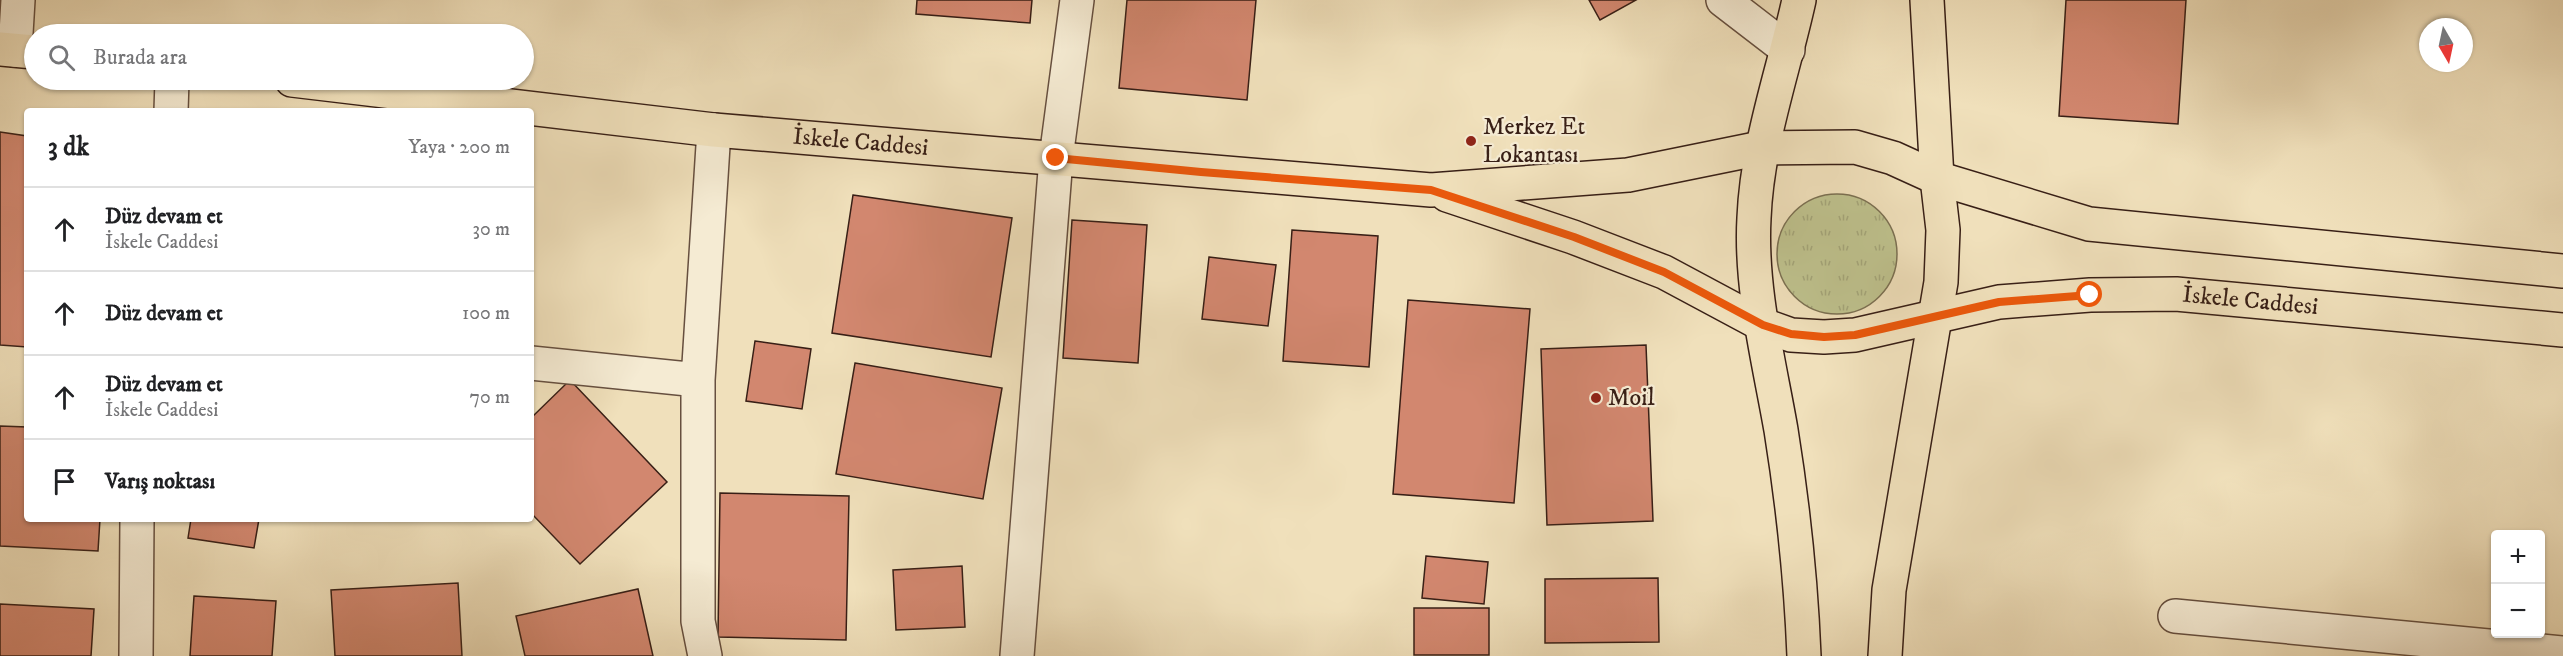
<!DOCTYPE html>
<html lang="tr">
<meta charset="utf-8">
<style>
body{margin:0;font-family:"IM FELL DW Pica",serif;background:#f6f6f6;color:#202124}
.controls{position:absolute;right:18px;bottom:18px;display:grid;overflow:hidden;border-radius:6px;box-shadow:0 2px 4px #0004}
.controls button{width:54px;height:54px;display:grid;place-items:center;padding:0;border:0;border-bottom:2px solid #e0e0e0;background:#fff;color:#202124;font:30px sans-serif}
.compass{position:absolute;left:2419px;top:18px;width:54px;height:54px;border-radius:50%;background:#fff;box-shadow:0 2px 4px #0004;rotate:171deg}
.stop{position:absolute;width:18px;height:18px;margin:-14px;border:4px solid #ea580c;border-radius:50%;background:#fff}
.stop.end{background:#ea580c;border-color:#fff;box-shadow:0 2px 6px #0008}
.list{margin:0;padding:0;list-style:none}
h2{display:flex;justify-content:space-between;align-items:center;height:78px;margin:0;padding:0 24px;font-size:26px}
h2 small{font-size:20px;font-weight:400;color:#757577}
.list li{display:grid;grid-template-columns:39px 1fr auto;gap:18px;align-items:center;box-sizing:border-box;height:84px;padding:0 24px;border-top:2px solid #e0e0e0}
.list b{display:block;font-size:22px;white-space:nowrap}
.list p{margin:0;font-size:20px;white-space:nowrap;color:#757577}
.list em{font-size:20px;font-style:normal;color:#757577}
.icon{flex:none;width:33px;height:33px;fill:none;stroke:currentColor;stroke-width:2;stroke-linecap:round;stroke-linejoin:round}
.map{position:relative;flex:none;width:2563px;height:656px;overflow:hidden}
.search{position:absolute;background:#fff;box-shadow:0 2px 4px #0004;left:24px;top:24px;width:510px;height:66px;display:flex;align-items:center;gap:15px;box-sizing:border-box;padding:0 21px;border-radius:33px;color:#757577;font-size:22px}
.panel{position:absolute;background:#fff;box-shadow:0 2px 4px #0004;left:24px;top:108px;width:510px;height:414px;border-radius:6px}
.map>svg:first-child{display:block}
.grass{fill:url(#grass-tufts);stroke:#7b7052;stroke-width:1.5}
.building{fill:#d2876f;stroke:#381f16;stroke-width:1.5}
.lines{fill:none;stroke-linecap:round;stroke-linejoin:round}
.minor-casing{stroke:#664f3f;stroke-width:36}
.major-casing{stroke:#381f16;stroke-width:36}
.highway-casing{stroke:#381f16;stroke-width:36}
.minor{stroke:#f5ebd3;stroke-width:33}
.major{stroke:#f0e0bb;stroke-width:33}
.highway{stroke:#f0e0bb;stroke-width:33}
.route{stroke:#ea580c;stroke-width:8}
.poi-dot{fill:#8f2418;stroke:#f5ebd3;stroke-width:2}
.labels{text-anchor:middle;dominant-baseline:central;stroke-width:4.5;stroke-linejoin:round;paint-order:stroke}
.poi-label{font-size:24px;fill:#381f16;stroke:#f5ebd3;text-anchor:start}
.street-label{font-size:24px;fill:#381f16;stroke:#f5ebd3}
</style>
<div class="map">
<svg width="2563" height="656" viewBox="0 0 2563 656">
<defs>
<pattern id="grass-tufts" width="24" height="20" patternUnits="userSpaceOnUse" patternTransform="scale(1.5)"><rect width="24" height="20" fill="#bec18d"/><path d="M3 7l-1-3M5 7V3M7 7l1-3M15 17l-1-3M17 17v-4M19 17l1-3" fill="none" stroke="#a4a579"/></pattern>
</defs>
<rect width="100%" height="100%" fill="#f0e0bb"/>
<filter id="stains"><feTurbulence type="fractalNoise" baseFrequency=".00333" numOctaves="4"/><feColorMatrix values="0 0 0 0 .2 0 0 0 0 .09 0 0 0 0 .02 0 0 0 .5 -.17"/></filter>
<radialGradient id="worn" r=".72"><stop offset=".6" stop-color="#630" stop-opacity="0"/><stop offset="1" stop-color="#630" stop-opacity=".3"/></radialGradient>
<path class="grass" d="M1777 254a60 60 0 1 1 120 0a60 60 0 1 1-120 0Z"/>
<path class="building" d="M917 0H1032L1030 23 916 14Z
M1127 0H1256L1247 100 1119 88Z
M1589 0H1636L1600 20Z
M2066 0H2186L2178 124 2059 116Z
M0 132 27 136V347L0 345Z
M853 195 1012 218 991 357 832 333Z
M1072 220 1147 225 1138 363 1063 358Z
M1292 230 1378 236 1369 367 1283 361Z
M1209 257 1276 265 1268 326 1202 319Z
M1408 300 1530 309 1514 503 1393 494Z
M755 341 811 349 802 409 746 401Z
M1646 345 1653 521 1547 525 1541 349Z
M855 363 1002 388 983 499 836 474Z
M570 380 667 482 580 564 531 513V418Z
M0 426 27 427V519H100L98 551 0 546Z
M720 493 849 496 846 640 718 637Z
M191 519H259L254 548 188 538Z
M1426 556 1488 562 1484 604 1422 598Z
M962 566 965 627 896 630 893 570Z
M1658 578 1659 642 1545 643V579Z
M458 583 462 656H335L331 590Z
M638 589 653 656H525L516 616Z
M194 596 276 601 272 656H190Z
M0 604 94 609 91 656H0Z
M1414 608H1489V655H1414Z"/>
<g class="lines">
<defs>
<path id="minor" d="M1723 0 1788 50
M15 50 18 0
M171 111 172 80
M531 363 698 380
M2175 616 2563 653
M136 656 137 519
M705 656 698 621V380L714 130
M1017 656 1056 158 1077 0"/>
<g id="major">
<path d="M0 49 34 52"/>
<path id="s1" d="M292 80 714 130 1431 190 1628 175 1761 148 1855 147 1893 158 1937 178 2089 224 2563 271"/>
<path id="s2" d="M1447 195 1573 237 1664 272 1763 325 1791 335 1824 337 1855 335 1999 302 2090 295 2176 294 2563 330"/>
</g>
<path id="highway" d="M1799 0C1783 73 1757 143 1754 218 1750 288 1769 361 1781 430 1793 505 1801 580 1804 656
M1885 656 1889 590 1941 282 1943 230 1937 178 1927 0"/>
</defs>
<use href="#minor" class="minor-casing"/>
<use href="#major" class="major-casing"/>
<use href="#highway" class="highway-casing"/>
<use href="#minor" class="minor"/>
<use href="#major" class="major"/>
<use href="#highway" class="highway"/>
</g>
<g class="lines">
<path class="route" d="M1056 158 1201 172 1431 190 1574 237 1664 272 1763 325 1791 334 1824 337 1855 335 1999 302 2090 295"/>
</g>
<g class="poi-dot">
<circle cx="1471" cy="141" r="6"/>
<circle cx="1596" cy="398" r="6"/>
</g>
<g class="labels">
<g class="poi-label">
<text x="1483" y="127">Merkez Et<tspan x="1483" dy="28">Lokantası</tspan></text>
<text x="1608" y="398">Moil</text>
</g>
<g class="street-label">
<text stroke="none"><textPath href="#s1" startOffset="572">İskele Caddesi</textPath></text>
<text stroke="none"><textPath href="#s2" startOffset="836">İskele Caddesi</textPath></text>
</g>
</g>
<rect width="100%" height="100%" filter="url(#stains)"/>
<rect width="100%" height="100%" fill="url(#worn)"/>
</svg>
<div class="controls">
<button>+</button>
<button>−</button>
</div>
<svg class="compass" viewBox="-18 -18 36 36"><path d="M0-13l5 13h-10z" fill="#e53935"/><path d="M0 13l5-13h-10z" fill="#757577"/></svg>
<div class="stop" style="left:2090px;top:295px"></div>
<div class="stop end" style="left:1056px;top:158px"></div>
<div class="search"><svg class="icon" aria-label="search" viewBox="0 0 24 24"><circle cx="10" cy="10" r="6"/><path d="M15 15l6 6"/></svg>Burada ara</div>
<section class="panel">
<h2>3 dk<small>Yaya · 200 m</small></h2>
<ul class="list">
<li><svg class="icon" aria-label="ahead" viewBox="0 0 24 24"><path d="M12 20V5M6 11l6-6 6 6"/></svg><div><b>Düz devam et</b><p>İskele Caddesi</p></div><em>30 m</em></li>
<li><svg class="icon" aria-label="ahead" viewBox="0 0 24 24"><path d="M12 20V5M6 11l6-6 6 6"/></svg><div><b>Düz devam et</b></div><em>100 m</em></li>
<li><svg class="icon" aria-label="ahead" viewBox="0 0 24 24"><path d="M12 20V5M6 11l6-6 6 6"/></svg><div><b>Düz devam et</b><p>İskele Caddesi</p></div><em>70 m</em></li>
<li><svg class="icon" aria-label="arrive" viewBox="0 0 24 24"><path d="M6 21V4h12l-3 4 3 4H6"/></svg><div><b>Varış noktası</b></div></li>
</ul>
</section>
</div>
